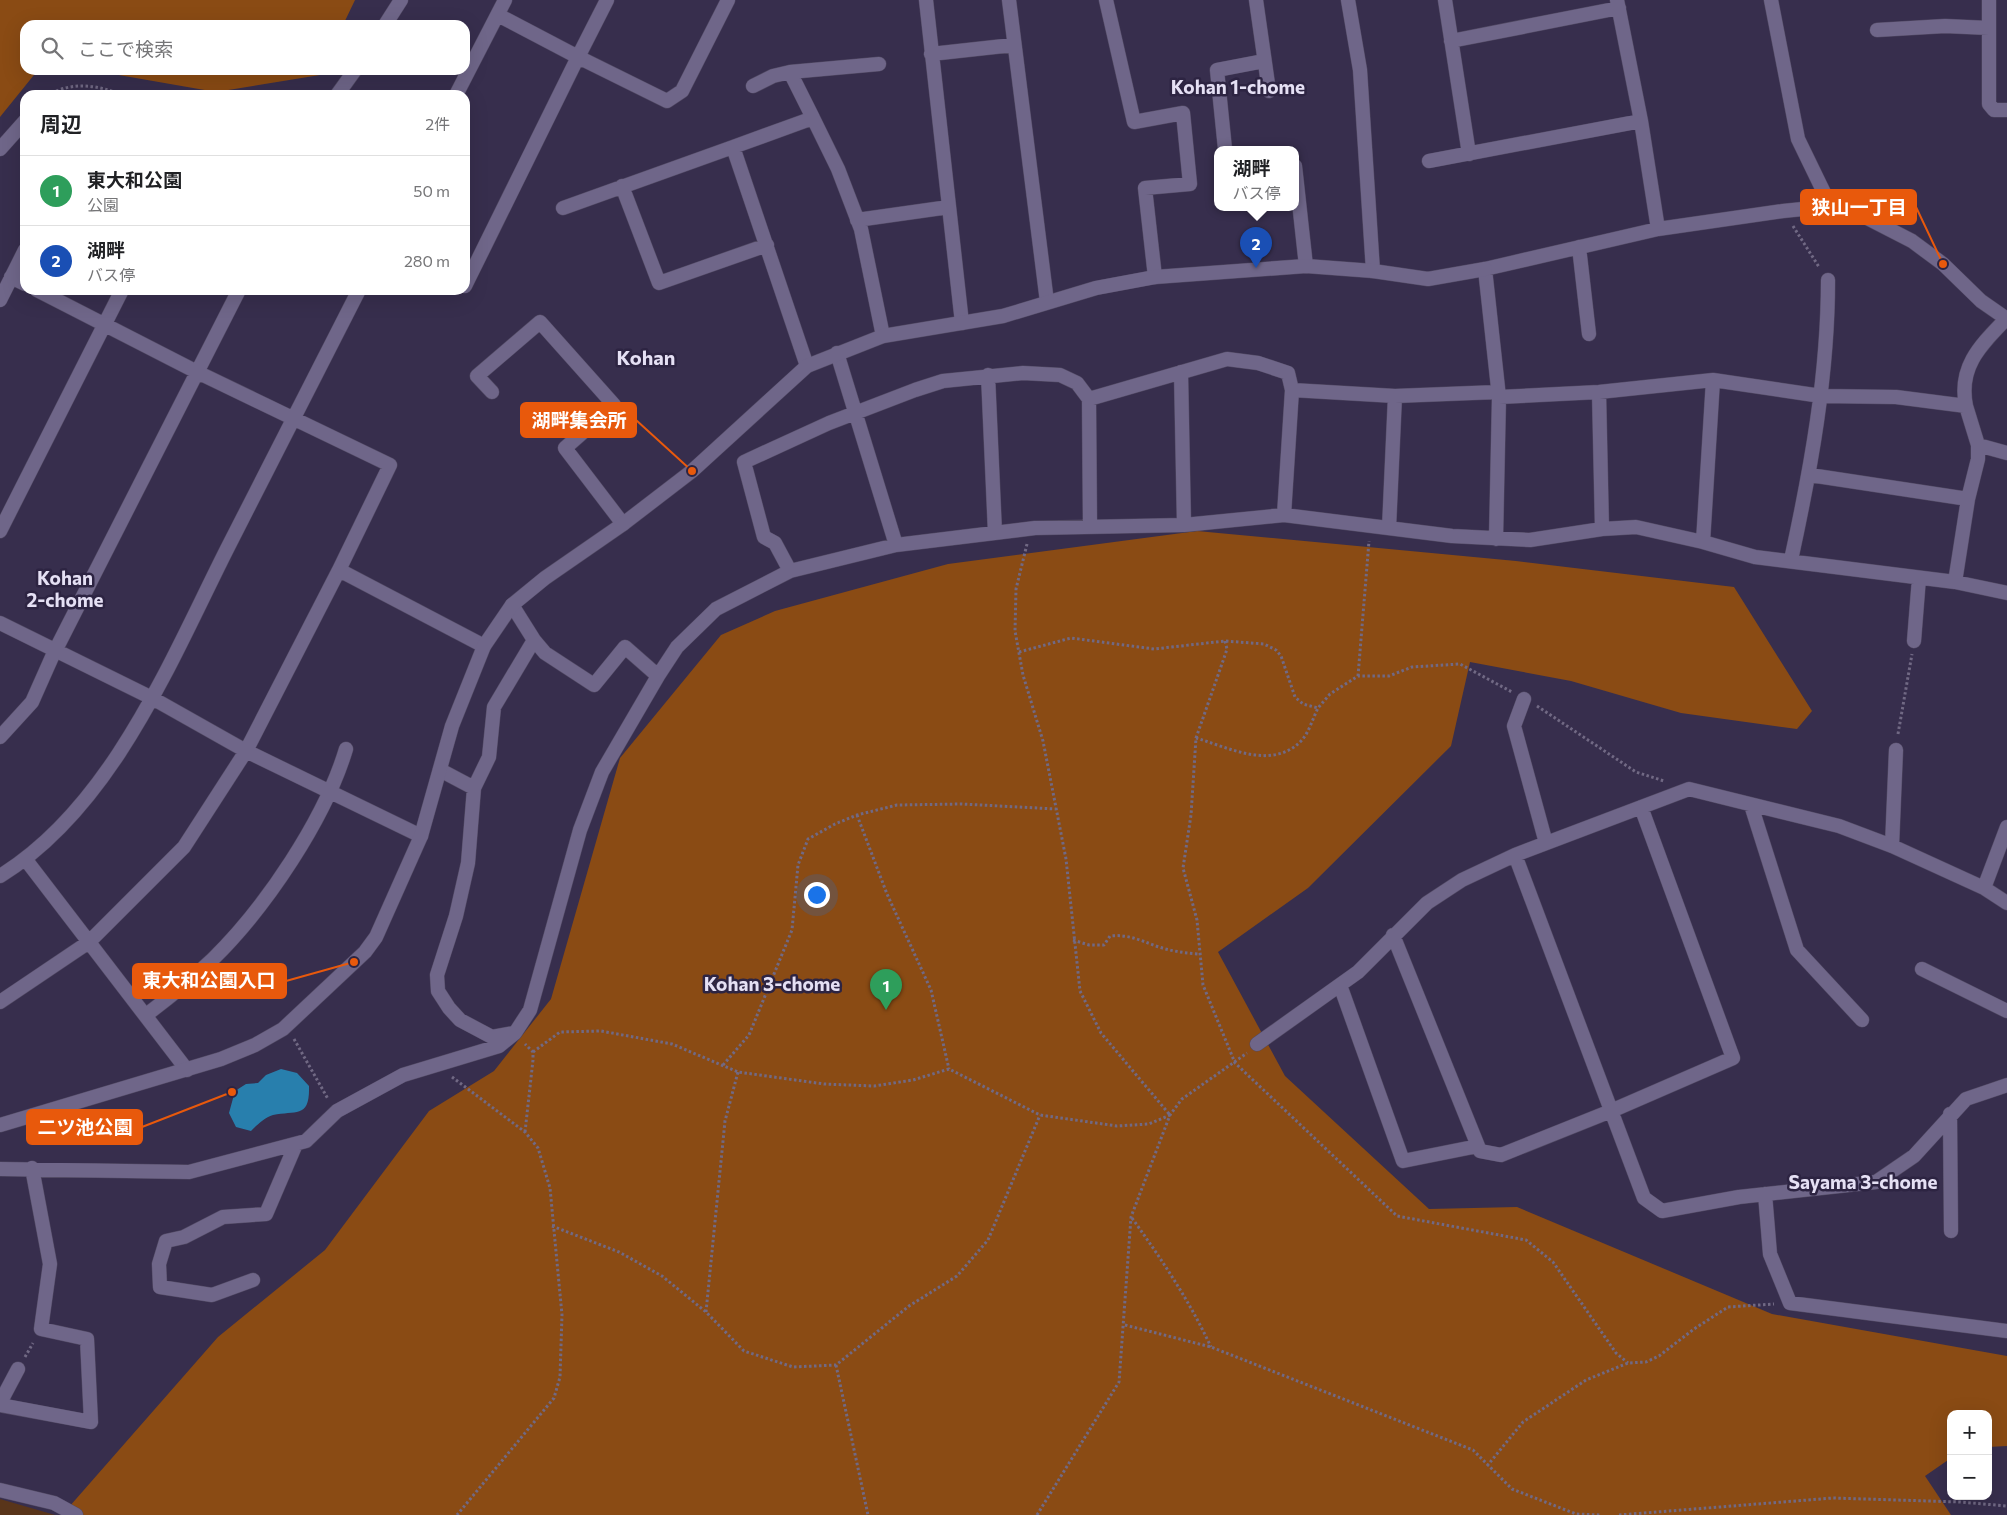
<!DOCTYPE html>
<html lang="ja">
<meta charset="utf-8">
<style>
body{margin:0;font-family:Commissioner,"Noto Sans JP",sans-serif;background:#f6f6f6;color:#202124}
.controls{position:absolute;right:15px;bottom:15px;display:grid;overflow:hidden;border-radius:10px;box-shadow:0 5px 20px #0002}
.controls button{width:45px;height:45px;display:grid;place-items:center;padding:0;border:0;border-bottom:1px solid #e0e0e0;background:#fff;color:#202124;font:25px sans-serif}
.you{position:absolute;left:816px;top:894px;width:18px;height:18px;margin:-12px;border:4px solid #fff;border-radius:50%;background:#1a73e8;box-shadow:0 0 0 8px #1a73e833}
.badge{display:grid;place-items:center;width:32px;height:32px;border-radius:50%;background:#b45309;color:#fff;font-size:16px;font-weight:700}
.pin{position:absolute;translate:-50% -41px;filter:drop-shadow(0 1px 2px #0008)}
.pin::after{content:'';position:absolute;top:26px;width:18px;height:15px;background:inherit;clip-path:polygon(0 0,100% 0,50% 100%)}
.popup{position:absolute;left:1214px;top:146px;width:85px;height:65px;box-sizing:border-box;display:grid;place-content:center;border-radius:10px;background:#fff;filter:drop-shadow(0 1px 4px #0005);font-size:16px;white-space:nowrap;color:#757577}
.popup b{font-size:19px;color:#202124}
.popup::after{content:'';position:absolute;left:50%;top:100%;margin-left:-10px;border:10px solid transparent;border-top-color:#fff}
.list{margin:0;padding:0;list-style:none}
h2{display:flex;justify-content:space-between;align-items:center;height:65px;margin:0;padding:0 20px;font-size:21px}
h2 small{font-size:16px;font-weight:400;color:#757577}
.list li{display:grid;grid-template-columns:32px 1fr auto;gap:15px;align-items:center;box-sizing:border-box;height:70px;padding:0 20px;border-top:1px solid #e0e0e0}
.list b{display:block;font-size:19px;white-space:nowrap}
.list p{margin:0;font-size:16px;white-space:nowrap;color:#757577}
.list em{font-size:16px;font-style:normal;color:#757577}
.icon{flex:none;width:28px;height:28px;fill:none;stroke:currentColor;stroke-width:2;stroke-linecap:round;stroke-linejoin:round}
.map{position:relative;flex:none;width:2007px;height:1515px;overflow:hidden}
.search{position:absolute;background:#fff;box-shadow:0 5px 20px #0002;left:20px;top:20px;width:450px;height:55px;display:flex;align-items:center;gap:12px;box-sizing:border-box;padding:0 18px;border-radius:15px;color:#757577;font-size:19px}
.panel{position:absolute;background:#fff;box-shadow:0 5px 20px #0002;left:20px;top:90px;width:450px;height:205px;border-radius:15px}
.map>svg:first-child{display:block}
.green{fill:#59351a}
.forest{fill:#8a4b14}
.water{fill:#287fad}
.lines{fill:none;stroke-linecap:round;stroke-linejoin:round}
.minor-casing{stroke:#524a64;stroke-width:15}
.tertiary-casing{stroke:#524a64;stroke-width:15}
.path{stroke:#716984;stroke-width:3;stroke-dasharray:2.5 2.5;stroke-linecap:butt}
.minor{stroke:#6f6689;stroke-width:14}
.tertiary{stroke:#6f6689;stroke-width:14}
.labels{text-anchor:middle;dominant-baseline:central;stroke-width:5;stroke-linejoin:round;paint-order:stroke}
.neighbourhood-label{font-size:19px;font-weight:bold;fill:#e5e0f4;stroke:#2d2442}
.quarter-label{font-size:20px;font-weight:bold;fill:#e5e0f4;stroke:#2d2442}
.leader{fill:none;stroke:#e8590c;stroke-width:2}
.callout-dot{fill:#e8590c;stroke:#2d2442;stroke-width:2}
.callout{fill:#e8590c;stroke:#e8590c;stroke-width:2}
.callout-label{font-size:19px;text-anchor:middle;font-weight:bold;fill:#fff}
</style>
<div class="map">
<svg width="2007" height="1515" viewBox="0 0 2007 1515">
<rect width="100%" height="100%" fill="#372e4d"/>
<path class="green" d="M0 1499 55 1515H0Z"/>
<path class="forest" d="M0 0H355L343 25H25V70H38L0 117Z
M90 70H322L320 75 216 92Z
M1197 531 1516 561 1734 587 1812 711 1797 729 1681 713 1571 681 1470 662 1451 746 1308 888 1218 952 1285 1076 1429 1209 1517 1207 1772 1314 2007 1356V1446L1988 1447V1414H1951V1458L1925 1476 1951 1515H62L218 1337 325 1250 429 1111 494 1071 551 999 620 758 721 635 775 611 948 564Z"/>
<path class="water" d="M281 1069 297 1073 309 1086C310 1119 296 1110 273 1115 264 1118 257 1125 251 1131L236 1127 229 1113 235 1091 246 1084 258 1083 266 1075Z"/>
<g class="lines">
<defs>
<path id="minor" d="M607 0 578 57 667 101 682 91 728 0
M926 0 962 323
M1009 0 1047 302
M1106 0 1134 122 1183 113 1190 184 1145 188 1155 277
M1256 0 1269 91
M1348 0 1360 70 1373 271
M1445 0 1469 154
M1617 0 1641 121 1658 229
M1771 0 1798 139 1830 205
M1989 0V104L1994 110H2007
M1877 30 1945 26 1989 28
M1451 41 1619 8
M931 54 1013 45
M753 86 773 76 790 72
M456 95 505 0
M813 118 790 72 879 64
M733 147 813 118 838 169 861 229 883 336
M1225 149 1217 70 1264 61
M1429 161 1641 121
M1295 166 1306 266
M622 186 659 283 767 245
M563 208 733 147 807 366
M857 220 949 207
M1579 247 1589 334
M11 277 25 284
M465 286 578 57 498 15
M37 290 197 372 390 465 339 570 484 646
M0 300 25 250
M837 353 896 545
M1181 372 1184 525
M988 375 995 533
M1292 390 1395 396 1498 392
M492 392 477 376 540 322 614 405 565 448 623 524
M1599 392 1602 529
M1499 397 1599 392 1713 380 1821 396 1896 397 1966 406 1978 445V459L1968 499 1955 582
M1089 399 1227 359 1258 363 1288 373 1292 390 1284 515
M1966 406C1958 366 1981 345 2007 318
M1978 445 2007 453
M1810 475 1968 499
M1389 528 1395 396
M0 531 122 290
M1496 539 1499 397 1485 269 1658 229 1783 211 1842 205 1912 241 1943 264 1981 301 2007 319
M1703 542 1713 380
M1791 560C1811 468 1828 375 1828 280
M790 571 775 543 764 537 744 462 829 423 915 390 943 381 1023 373 1060 375 1077 383 1089 399 1090 526
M512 605 534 640 494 707 489 757 474 788 468 863 456 916 437 975 438 991 449 1008 460 1020 492 1037 514 1033
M0 623 152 698 246 751 421 836
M1914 641 1919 578
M658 676 677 647 716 609 790 571 896 545 1035 528 1184 525 1284 515 1452 536 1530 540 1602 529 1636 527 1703 542 1755 557 1955 582 2007 593
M1524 699 1514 726 1546 843
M0 737 32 702 52 657 239 290
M440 770 474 788
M1751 805 1797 950 1862 1020
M1892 846 1896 750
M1515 855 1644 1198 1662 1211 1739 1197 1876 1182 1914 1156 1966 1099 2007 1085
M26 860 187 1070
M0 876C112 807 170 662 227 549 271 462 315 376 359 290
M1984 888 2007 827
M1393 935 1480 1151 1501 1155 1611 1111 1733 1058 1641 807
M1922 969 2007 1011
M1340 985 1403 1161 1478 1146
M0 1002 89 942 184 847 246 751 339 570
M146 1015C170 997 192 979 213 959 266 907 325 819 346 749
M1257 1044 1358 972 1427 903 1462 880 1515 855 1689 789 1839 826 1892 846 1984 888 2007 903
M1950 1114 1951 1231
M0 1169 189 1172 306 1141 337 1111 403 1075 499 1046 515 1033 530 1010 580 830 602 772 658 676 625 647 594 685 545 653 534 640
M1765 1194 1770 1254 1790 1303 2007 1331
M253 1280 212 1295 160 1287 159 1264 166 1241 184 1237 223 1217 266 1214 296 1144
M0 1403 18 1369
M0 1405 91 1422 87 1339 41 1329 50 1264 32 1168
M0 1490 54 1503 76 1515"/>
<path id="tertiary" d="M385 25 401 0
M337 95 355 70
M0 149 25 121
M0 1125 221 1059 255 1045 283 1029 365 952 376 937 421 836 452 726 484 646 512 605 545 578 623 524 692 471 807 366 883 336 1003 316 1096 288 1155 277 1306 266 1373 271 1428 279 1485 269"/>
</defs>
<use href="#minor" class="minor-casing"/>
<use href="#tertiary" class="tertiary-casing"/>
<path class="path" d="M47 95C75 81 95 85 124 95
M1793 226 1819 267
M1027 544 1016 589 1015 631 1023 675 1043 741 1066 859 1080 991 1101 1033 1170 1115
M1225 641 1227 649 1224 658 1196 738 1191 815 1183 868 1197 920 1203 985 1235 1063 1397 1216 1526 1240 1553 1262 1616 1353 1628 1363
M1019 652 1071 638 1154 649 1225 641 1264 644 1276 650 1281 656 1295 697 1303 704 1318 708 1330 694 1358 676H1389L1412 667 1460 664 1512 692
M1358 676 1369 541
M1537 706 1636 772 1664 781
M1898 734 1912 654
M1196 738C1230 748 1273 771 1302 740 1309 732 1313 718 1318 708
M857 815 887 894 931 990 949 1069
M1073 940 1089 945H1104L1110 936C1127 934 1140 940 1156 946 1170 951 1184 953 1199 954
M294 1039 328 1099
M533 1052 560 1032 601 1031 672 1044 738 1072 824 1084 874 1086 913 1080 949 1069 1040 1115 1117 1126 1149 1124 1170 1115
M723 1065 749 1035 792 930 798 865 808 839 835 824 857 815 897 805 962 804 1056 809
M452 1077 525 1132 538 1148 550 1188 562 1315 560 1377 554 1398 457 1515
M525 1132 533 1060V1052L525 1044
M1132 1218C1162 1260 1189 1300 1211 1347
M552 1226 619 1252 662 1276 706 1312 744 1351 793 1367 836 1365 909 1306 957 1276 988 1240 1040 1115
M706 1312 725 1121 738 1072
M1125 1325 1211 1347 1473 1450 1512 1489 1576 1514 1600 1515
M25 1357 33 1343
M836 1365 868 1515
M1487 1466 1523 1422 1586 1380 1628 1363 1646 1362 1659 1356 1694 1329 1728 1307 1774 1304
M1037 1515 1119 1382 1131 1217 1170 1115 1182 1099 1247 1053
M1619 1515 1833 1498 1960 1502 2007 1506"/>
<use href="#minor" class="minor"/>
<use href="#tertiary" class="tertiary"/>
</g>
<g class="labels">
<g class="neighbourhood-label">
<text x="1238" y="86">Kohan 1-chome</text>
<text x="65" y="577">Kohan<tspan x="65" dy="22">2-chome</tspan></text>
<text x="772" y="983">Kohan 3-chome</text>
<text x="1863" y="1181">Sayama 3-chome</text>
</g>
<g class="quarter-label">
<text x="646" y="357">Kohan</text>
</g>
</g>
<path class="leader" d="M1943 264L1916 207M692 471L636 420M354 962L286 981M232 1092L142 1127"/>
<g class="callout-dot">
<circle cx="1943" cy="264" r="5"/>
<circle cx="692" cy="471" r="5"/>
<circle cx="354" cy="962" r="5"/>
<circle cx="232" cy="1092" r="5"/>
</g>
<g class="callout">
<rect x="1801" y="190" width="115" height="34" rx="5"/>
<rect x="521" y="403" width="115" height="34" rx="5"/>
<rect x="133" y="964" width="153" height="34" rx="5"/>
<rect x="27" y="1110" width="115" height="34" rx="5"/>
</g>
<g class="callout-label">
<text x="1859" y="214">狭山一丁目</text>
<text x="579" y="427">湖畔集会所</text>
<text x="209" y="987">東大和公園入口</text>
<text x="85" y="1134">二ツ池公園</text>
</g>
</svg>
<div class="controls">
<button>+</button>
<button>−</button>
</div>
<div class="you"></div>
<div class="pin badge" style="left:886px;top:1010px;background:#2e9e5b">1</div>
<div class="pin badge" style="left:1256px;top:268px;background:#1a4fb4">2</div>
<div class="popup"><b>湖畔</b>バス停</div>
<div class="search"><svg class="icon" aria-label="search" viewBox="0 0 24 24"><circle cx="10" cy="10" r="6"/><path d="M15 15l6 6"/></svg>ここで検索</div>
<section class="panel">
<h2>周辺<small>2件</small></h2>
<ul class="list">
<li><span class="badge" style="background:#2e9e5b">1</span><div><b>東大和公園</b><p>公園</p></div><em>50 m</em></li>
<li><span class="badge" style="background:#1a4fb4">2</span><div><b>湖畔</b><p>バス停</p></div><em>280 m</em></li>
</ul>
</section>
</div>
